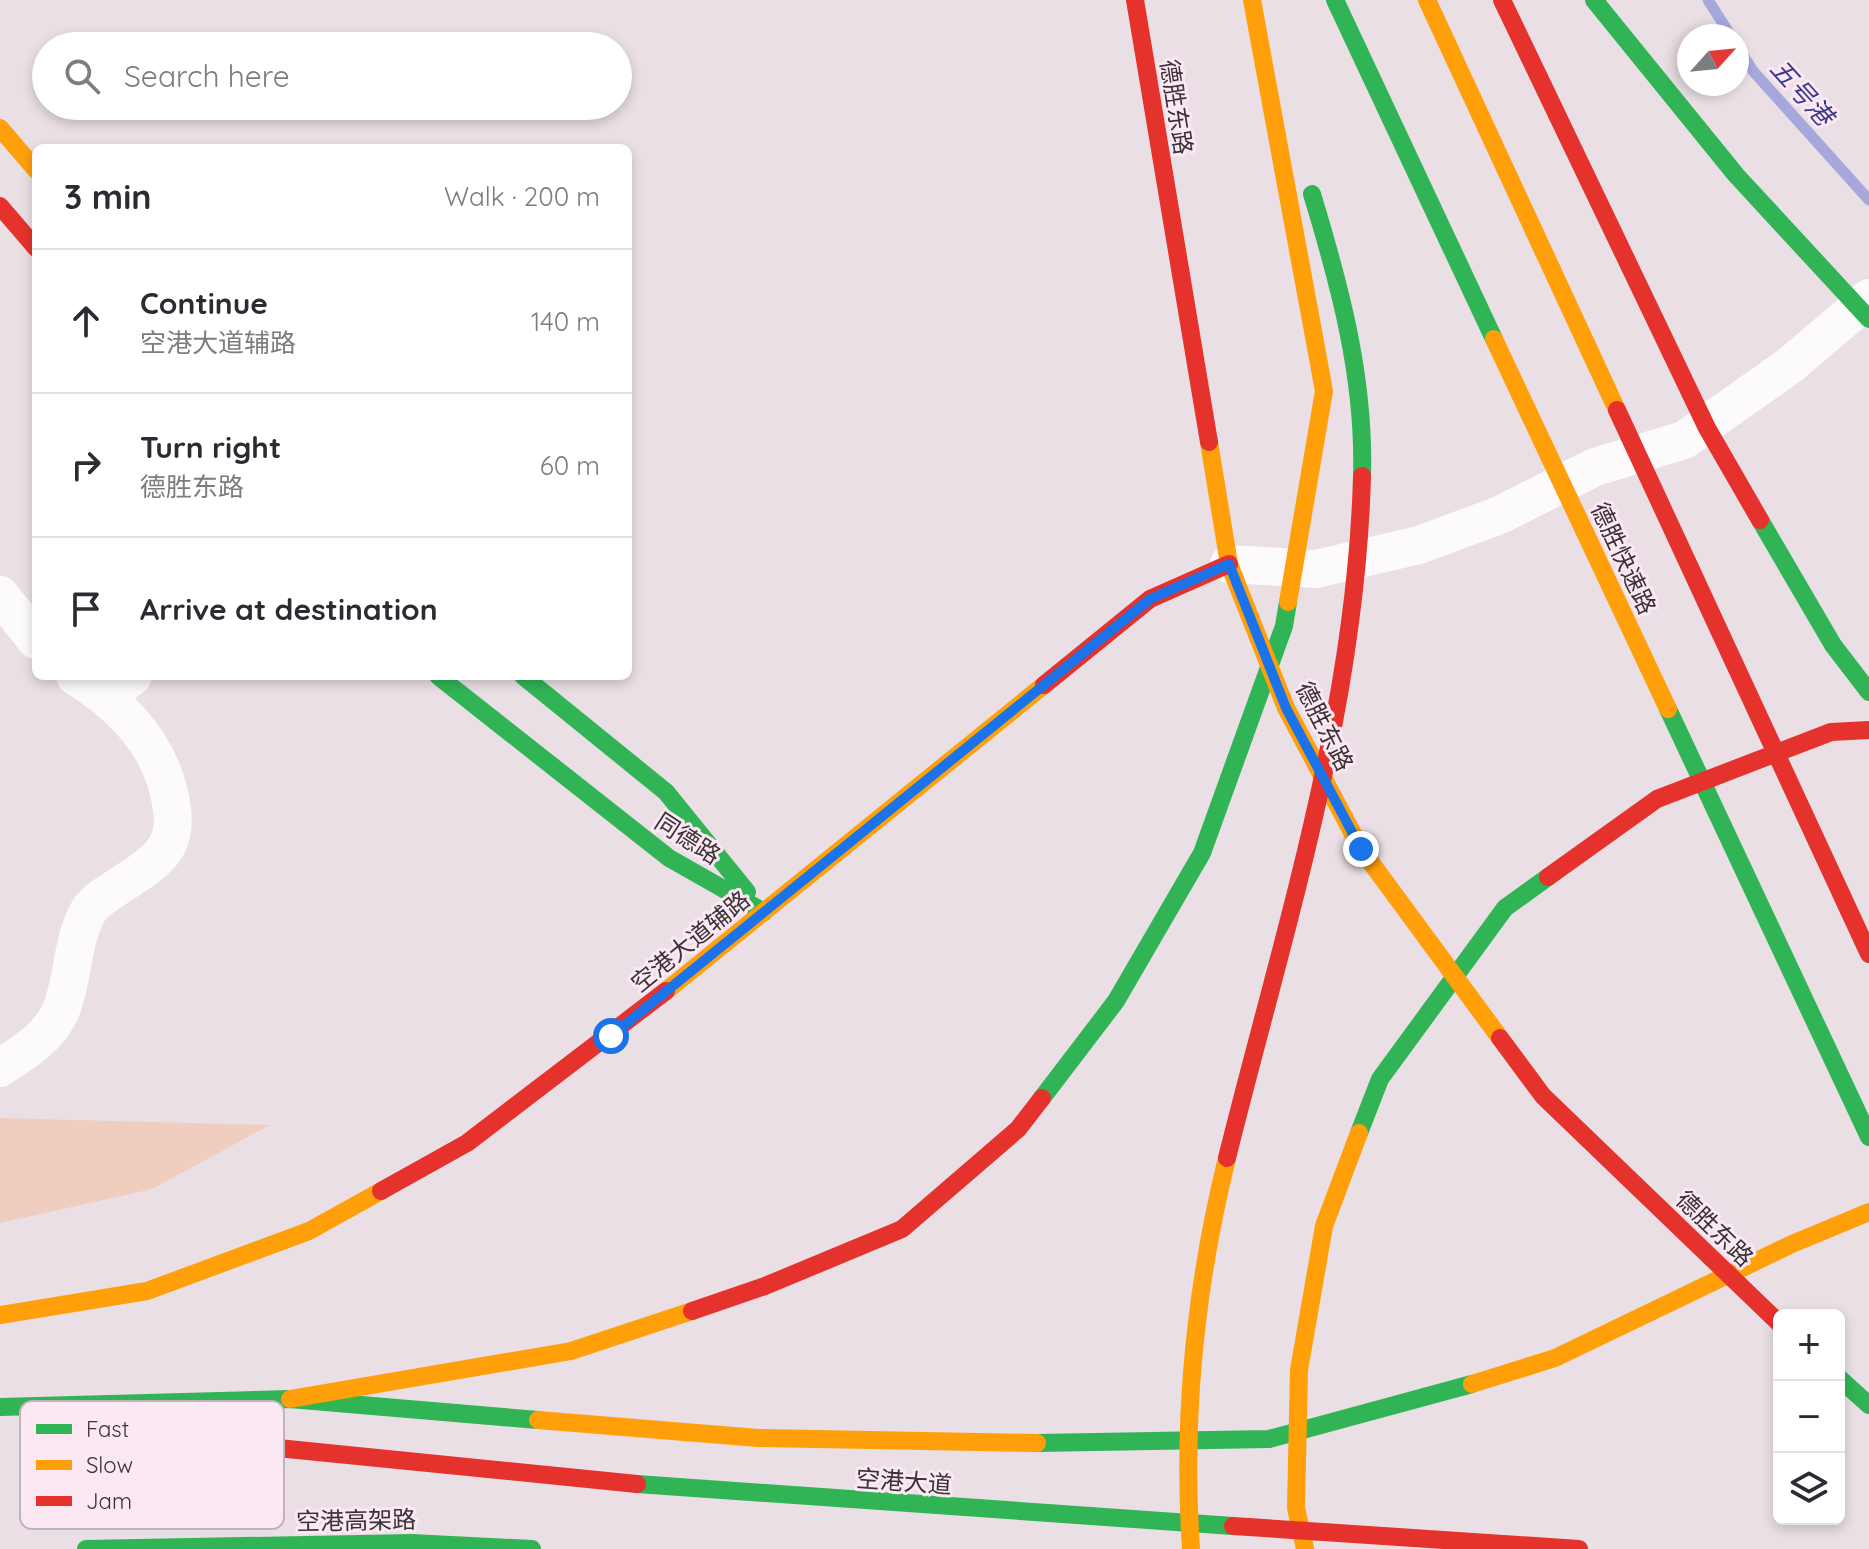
<!DOCTYPE html>
<meta charset="utf-8">
<style>
body{margin:0;font-family:Quicksand,"Noto Sans SC",sans-serif;background:#f7f7f7;color:#2b2b33}
.controls{position:absolute;right:24px;bottom:24px;display:grid;overflow:hidden;border-radius:12px;box-shadow:0 4px 12px #0003}
.controls button{width:72px;height:72px;display:grid;place-items:center;padding:0;border:0;border-bottom:2px solid #e1e1e2;background:#fff;color:#2b2b33;font:40px sans-serif}
.compass{position:absolute;left:1677px;top:24px;width:72px;height:72px;border-radius:50%;background:#fff;box-shadow:0 4px 12px #0003;rotate:63deg}
.stop{position:absolute;width:24px;height:24px;margin:-18px;border:6px solid #1a73e8;border-radius:50%;background:#fff}
.stop.end{background:#1a73e8;border-color:#fff;box-shadow:0 2px 8px #0008}
.list{margin:0;padding:0;list-style:none}
h2{display:flex;justify-content:space-between;align-items:center;height:104px;margin:0;padding:0 32px;font-size:34px}
h2 small{font-size:26px;font-weight:400;color:#7c7c81}
.list li{display:grid;grid-template-columns:52px 1fr auto;gap:24px;align-items:center;box-sizing:border-box;height:144px;padding:0 32px;border-top:2px solid #e1e1e2}
.list b{display:block;font-size:30px;white-space:nowrap}
.list p{margin:0;font-size:26px;white-space:nowrap;color:#7c7c81}
.list em{font-size:26px;font-style:normal;color:#7c7c81}
.icon{flex:none;width:44px;height:44px;fill:none;stroke:currentColor;stroke-width:2;stroke-linecap:round;stroke-linejoin:round}
.map{position:relative;flex:none;width:1869px;height:1549px;overflow:hidden}
.search{position:absolute;background:#fff;box-shadow:0 4px 12px #0003;left:32px;top:32px;width:600px;height:88px;display:flex;align-items:center;gap:20px;box-sizing:border-box;padding:0 28px;border-radius:44px;color:#7c7c81;font-size:30px}
.panel{position:absolute;background:#fff;box-shadow:0 4px 12px #0003;left:32px;top:144px;width:600px;height:536px;border-radius:12px}
.map>svg:first-child{display:block}
.green{fill:#f0cebf}
.lines{fill:none;stroke-linecap:round;stroke-linejoin:round}
.stream{stroke:#a6a8dc;stroke-width:11}
.primary-tunnel{stroke:#c6bcc1;stroke-width:44;stroke-dasharray:44 22;stroke-linecap:butt}
.street{stroke:#fcfafb;stroke-width:38}
.fast{stroke:#30b455;stroke-width:18}
.slow{stroke:#ff9f0a;stroke-width:18}
.jam{stroke:#e5322d;stroke-width:18}
.route{stroke:#1a73e8;stroke-width:10}
.labels{text-anchor:middle;dominant-baseline:central;stroke-width:6;stroke-linejoin:round;paint-order:stroke}
.street-label{font-size:24px;fill:#393236;stroke:#fbe8f2}
.water-label{font-size:26px;font-style:italic;fill:#39398d;stroke:#fbe8f2}
.key{fill:#fbe8f2;stroke:#c1b1ba;stroke-width:2}
.key-label{font-size:22px;fill:#393236}
</style>
<div class="map">
<svg width="1869" height="1549" viewBox="0 0 1869 1549">
<rect width="100%" height="100%" fill="#e9dfe4"/>
<path class="green" d="M0 1118 270 1125 152 1189 0 1223Z"/>
<g class="lines">
<path class="stream" d="M1708 0 1731 36
M1737 46 1753 71 1869 200"/>
<path class="primary-tunnel" d="M31 1419 228 1443"/>
<path class="street" d="M1229 564 1316 569 1419 545 1500 515 1595 467 1684 440 1789 366 1869 298
M0 595 36 640
M107 696 133 676
M0 1068C23 1053 50 1037 61 1010 74 978 71 941 89 910 99 894 145 874 161 854 173 841 174 825 172 809 164 748 125 707 75 676"/>
<path class="fast" d="M1335 0 1494 339
M1594 0 1736 175 1869 319
M1312 194C1340 286 1365 379 1362 476
M1760 520 1833 645 1869 692
M438 676 669 858 764 912
M523 676 666 792 747 892
M1668 709 1869 1137
M1042 1098 1116 1001 1202 853 1284 626 1288 602
M1359 1133 1380 1079 1505 908 1548 877
M1839 1378 1869 1405
M0 1407 290 1399 538 1420
M1037 1443 1269 1439 1472 1384
M637 1484 1233 1526
M86 1549 412 1543 532 1549"/>
<path class="slow" d="M1252 0 1324 391 1288 602
M1427 0 1617 410
M0 128 36 170
M1494 339 1668 709
M1209 442 1229 564 1286 708 1361 849 1500 1038
M666 991 1044 685
M0 1315 147 1291 309 1231 381 1191
M1472 1384 1555 1358 1792 1244 1869 1212
M290 1399 571 1351 692 1311
M538 1420 758 1438 1037 1443
M1191 1549C1182 1416 1195 1288 1227 1158
M1305 1549 1296 1508 1299 1370 1324 1226 1359 1133"/>
<path class="jam" d="M1135 0 1209 442
M1502 0 1707 428 1760 520
M0 206 36 248
M1617 410 1869 954
M1044 685 1150 599 1229 564
M1548 877 1657 799 1831 732 1869 730
M1500 1038 1543 1096 1779 1323
M1227 1158C1283 933 1356 710 1362 476
M381 1191 467 1143 666 991
M692 1311 765 1286 902 1229 1018 1129 1042 1098
M228 1443 637 1484
M1233 1526 1579 1549"/>
</g>
<g class="lines">
<path class="route" d="M611 1036 1150 599 1229 564 1286 708 1361 849"/>
</g>
<g class="labels">
<g class="street-label">
<text transform="translate(1177 107) rotate(81)">德胜东路</text>
<text transform="translate(1624 558) rotate(65)">德胜快速路</text>
<text transform="translate(1325 726) rotate(63)">德胜东路</text>
<text transform="translate(688 838) rotate(33)">同德路</text>
<text transform="translate(690 941) rotate(-39)">空港大道辅路</text>
<text transform="translate(1715 1228) rotate(44)">德胜东路</text>
<text transform="translate(904 1481) rotate(4)">空港大道</text>
<text transform="translate(356 1520) rotate(-1)">空港高架路</text>
</g>
<g class="water-label">
<text transform="translate(1802 92) rotate(48)">五号港</text>
</g>
</g>
<rect x="20" y="1401" width="264" height="128" rx="12" class="key"/>
<rect x="36" y="1424" width="36" height="10" fill="#30b455"/>
<rect x="36" y="1460" width="36" height="10" fill="#ff9f0a"/>
<rect x="36" y="1496" width="36" height="10" fill="#e5322d"/>
<g class="key-label">
<text x="86" y="1437">Fast</text>
<text x="86" y="1473">Slow</text>
<text x="86" y="1509">Jam</text>
</g>
</svg>
<div class="controls">
<button>+</button>
<button>−</button>
<button><svg class="icon" aria-label="layers" viewBox="0 0 24 24"><path d="M12 4l9 5-9 5-9-5zM3 14l9 5 9-5"/></svg></button>
</div>
<svg class="compass" viewBox="-18 -18 36 36"><path d="M0-13l5 13h-10z" fill="#e53935"/><path d="M0 13l5-13h-10z" fill="#7c7c81"/></svg>
<div class="stop" style="left:611px;top:1036px"></div>
<div class="stop end" style="left:1361px;top:849px"></div>
<div class="search"><svg class="icon" aria-label="search" viewBox="0 0 24 24"><circle cx="10" cy="10" r="6"/><path d="M15 15l6 6"/></svg>Search here</div>
<section class="panel">
<h2>3 min<small>Walk · 200 m</small></h2>
<ul class="list">
<li><svg class="icon" aria-label="ahead" viewBox="0 0 24 24"><path d="M12 20V5M6 11l6-6 6 6"/></svg><div><b>Continue</b><p>空港大道辅路</p></div><em>140 m</em></li>
<li><svg class="icon" aria-label="right" viewBox="0 0 24 24"><path d="M7 20v-9h11M14 6l5 5-5 5"/></svg><div><b>Turn right</b><p>德胜东路</p></div><em>60 m</em></li>
<li><svg class="icon" aria-label="arrive" viewBox="0 0 24 24"><path d="M6 21V4h12l-3 4 3 4H6"/></svg><div><b>Arrive at destination</b></div></li>
</ul>
</section>
</div>
